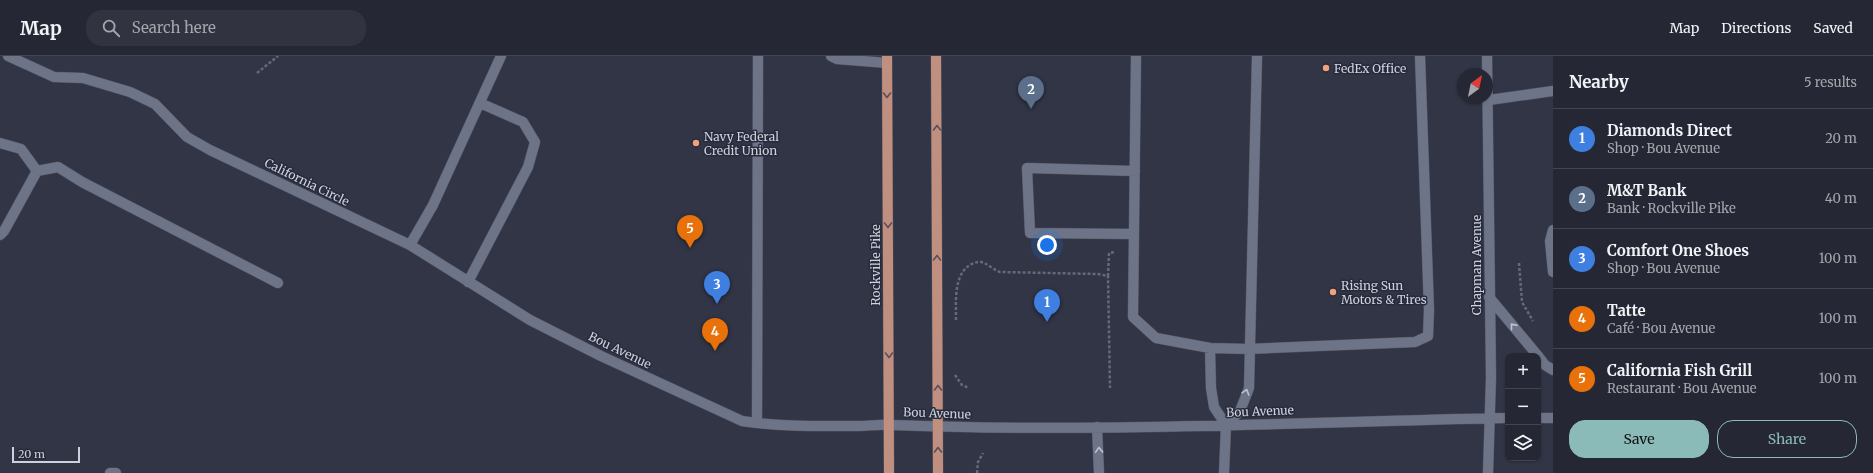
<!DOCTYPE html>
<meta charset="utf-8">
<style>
body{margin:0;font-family:Merriweather,serif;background:#313440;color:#f1f3f6}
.controls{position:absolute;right:12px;bottom:12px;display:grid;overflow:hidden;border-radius:8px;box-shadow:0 1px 3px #0004}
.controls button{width:36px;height:36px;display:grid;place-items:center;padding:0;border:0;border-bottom:1px solid #42444f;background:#252834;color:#f1f3f6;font:20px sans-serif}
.compass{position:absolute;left:1457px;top:12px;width:36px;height:36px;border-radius:50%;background:#252834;box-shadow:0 1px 3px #0004;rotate:33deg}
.scale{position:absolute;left:12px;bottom:10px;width:68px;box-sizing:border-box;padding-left:4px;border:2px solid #ced1dc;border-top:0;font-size:11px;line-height:14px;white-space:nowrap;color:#ced1dc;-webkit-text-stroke:3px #272b3c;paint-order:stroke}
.you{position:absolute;left:1047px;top:189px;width:14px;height:14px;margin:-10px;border:3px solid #fff;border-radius:50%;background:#1a73e8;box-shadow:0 0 0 6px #1a73e833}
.badge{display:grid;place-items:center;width:26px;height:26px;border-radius:50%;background:#8bbbb9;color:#fff;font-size:13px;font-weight:700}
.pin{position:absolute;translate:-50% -33px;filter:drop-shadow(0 1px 2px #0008)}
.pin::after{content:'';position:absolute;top:21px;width:14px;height:12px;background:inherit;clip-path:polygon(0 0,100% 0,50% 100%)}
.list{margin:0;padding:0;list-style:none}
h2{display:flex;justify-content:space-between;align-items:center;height:52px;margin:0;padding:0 16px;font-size:17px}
h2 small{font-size:13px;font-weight:400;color:#a3a6ac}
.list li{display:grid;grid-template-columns:26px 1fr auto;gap:12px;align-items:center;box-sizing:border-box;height:60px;padding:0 16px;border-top:1px solid #42444f}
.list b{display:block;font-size:15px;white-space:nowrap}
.list p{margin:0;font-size:13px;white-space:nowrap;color:#a3a6ac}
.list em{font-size:13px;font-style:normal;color:#a3a6ac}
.actions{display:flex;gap:8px;padding:12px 16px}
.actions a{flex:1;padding:9px 0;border:1px solid #8bbbb9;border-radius:16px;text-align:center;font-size:14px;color:#8bbbb9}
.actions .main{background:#8bbbb9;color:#111}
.icon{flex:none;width:22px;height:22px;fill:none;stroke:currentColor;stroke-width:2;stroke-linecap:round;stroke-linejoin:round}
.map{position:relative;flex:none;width:1553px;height:417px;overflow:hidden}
header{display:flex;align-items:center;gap:24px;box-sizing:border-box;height:56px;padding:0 20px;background:#252834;border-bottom:1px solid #42444f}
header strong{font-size:19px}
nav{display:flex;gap:22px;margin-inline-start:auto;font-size:14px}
.search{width:280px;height:36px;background:#313440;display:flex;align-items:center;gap:10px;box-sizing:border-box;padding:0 14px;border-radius:16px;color:#a3a6ac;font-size:15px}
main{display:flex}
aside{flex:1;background:#252834}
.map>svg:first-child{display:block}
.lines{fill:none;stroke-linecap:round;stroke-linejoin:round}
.minor-casing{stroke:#4f5361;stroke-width:11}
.major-casing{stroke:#4f5361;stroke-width:11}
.path{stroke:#656978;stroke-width:2.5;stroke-dasharray:3 2;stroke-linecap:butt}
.minor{stroke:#6e7487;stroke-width:10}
.major{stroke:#c08f80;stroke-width:10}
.oneway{stroke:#5d4e54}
.oneway2{stroke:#c0c3cf}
.poi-dot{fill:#f1a17d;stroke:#272b3c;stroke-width:1.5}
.labels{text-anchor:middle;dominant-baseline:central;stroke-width:3;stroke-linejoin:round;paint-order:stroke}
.poi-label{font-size:12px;fill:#ced1dc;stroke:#272b3c;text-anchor:start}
.street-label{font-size:12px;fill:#ced1dc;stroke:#272b3c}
</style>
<header>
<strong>Map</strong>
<div class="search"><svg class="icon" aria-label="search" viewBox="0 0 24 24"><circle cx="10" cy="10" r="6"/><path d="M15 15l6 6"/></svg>Search here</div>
<nav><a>Map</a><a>Directions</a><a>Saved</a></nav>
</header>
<main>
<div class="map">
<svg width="1553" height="417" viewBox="0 0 1553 417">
<rect width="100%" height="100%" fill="#313546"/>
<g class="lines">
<defs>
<path id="minor" d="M8 0 54 21 83 22 130 36 155 48 187 81 210 94 410 189 530 264 601 300 742 365C780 371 820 370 858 370 869 370 881 368 892 369 1097 377 1303 366 1508 362
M831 0 837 3 887 7
M1136 0 1133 261 1156 282 1210 292 1249 293 1415 286 1428 280 1429 254 1420 0
M1487 0 1491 321 1488 417
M1489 44 1553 35
M0 87 21 93 37 115 4 175 0 179
M37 115 58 111 82 126 278 227
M1553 174 1550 185 1553 216
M1134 178 1030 177 1027 112 1135 115
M410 189 433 149 501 0
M468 226 528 111 535 86 523 66 480 47
M1489 241 1538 300
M1210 292 1211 332 1214 351 1226 369
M1538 300 1545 309 1553 314
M1538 362H1553
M757 367 758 0
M1097 371 1099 417
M110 417H116
M1224 417 1226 369 1240 355 1249 332 1257 0"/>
<path id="major" d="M887 0 889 417
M936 0 938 417"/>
</defs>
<use href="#minor" class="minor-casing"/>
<use href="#major" class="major-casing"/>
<path class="path" d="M257 17 278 0
M1519 207 1522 246 1533 265
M1108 220 1109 197 1115 196
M956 264C956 245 953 215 974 207 977 206 980 205 984 207 989 209 994 214 1000 216L1098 218 1108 220 1110 332
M955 319 962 329 969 332
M977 417 978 406 983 397"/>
<use href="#minor" class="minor"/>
<use href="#major" class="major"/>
</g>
<defs><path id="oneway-chevron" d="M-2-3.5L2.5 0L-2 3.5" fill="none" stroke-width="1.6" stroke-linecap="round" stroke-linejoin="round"/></defs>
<g class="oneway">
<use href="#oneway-chevron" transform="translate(887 39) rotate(90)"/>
<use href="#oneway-chevron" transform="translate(937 72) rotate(-90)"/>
<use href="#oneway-chevron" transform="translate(888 169) rotate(90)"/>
<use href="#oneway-chevron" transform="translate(937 202) rotate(-90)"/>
<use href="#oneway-chevron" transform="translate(889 299) rotate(90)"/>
<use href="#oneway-chevron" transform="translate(938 332) rotate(-90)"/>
<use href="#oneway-chevron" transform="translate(938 394) rotate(-90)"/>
</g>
<g class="oneway2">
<use href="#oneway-chevron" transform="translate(1513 270) rotate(-129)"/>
<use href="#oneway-chevron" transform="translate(1246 336) rotate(-72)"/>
<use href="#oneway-chevron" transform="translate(1099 394) rotate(-92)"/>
</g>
<g class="poi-dot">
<circle cx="1326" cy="12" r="4"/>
<circle cx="696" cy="87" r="4"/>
<circle cx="1333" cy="236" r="4"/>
</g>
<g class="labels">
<g class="poi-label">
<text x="1334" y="12">FedEx Office</text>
<text x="704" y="80">Navy Federal<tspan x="704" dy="14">Credit Union</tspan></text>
<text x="1341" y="229">Rising Sun<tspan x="1341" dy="14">Motors &amp; Tires</tspan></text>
</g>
<g class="street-label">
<text transform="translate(307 126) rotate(26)">California Circle</text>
<text transform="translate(875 209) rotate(-90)">Rockville Pike</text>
<text transform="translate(1476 209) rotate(-90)">Chapman Avenue</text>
<text transform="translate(620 294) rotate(26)">Bou Avenue</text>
<text transform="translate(1260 355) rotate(-2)">Bou Avenue</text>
<text transform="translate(937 357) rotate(2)">Bou Avenue</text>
</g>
</g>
</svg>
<div class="controls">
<button>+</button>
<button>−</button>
<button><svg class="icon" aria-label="layers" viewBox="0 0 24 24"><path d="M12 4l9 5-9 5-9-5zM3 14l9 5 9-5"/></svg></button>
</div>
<svg class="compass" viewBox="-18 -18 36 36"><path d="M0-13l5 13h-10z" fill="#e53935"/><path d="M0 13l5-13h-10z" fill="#a3a6ac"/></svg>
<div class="scale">20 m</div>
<div class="you"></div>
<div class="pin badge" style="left:1047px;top:266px;background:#3f7fe0">1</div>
<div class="pin badge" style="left:1031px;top:53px;background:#5c6f8a">2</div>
<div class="pin badge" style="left:717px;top:248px;background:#3f7fe0">3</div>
<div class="pin badge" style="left:715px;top:295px;background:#e8710a">4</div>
<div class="pin badge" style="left:690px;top:192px;background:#e8710a">5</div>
</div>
<aside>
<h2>Nearby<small>5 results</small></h2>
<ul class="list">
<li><span class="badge" style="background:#3f7fe0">1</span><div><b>Diamonds Direct</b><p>Shop · Bou Avenue</p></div><em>20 m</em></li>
<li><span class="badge" style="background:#5c6f8a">2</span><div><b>M&amp;T Bank</b><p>Bank · Rockville Pike</p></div><em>40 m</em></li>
<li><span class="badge" style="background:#3f7fe0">3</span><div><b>Comfort One Shoes</b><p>Shop · Bou Avenue</p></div><em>100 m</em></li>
<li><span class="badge" style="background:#e8710a">4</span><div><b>Tatte</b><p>Café · Bou Avenue</p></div><em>100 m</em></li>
<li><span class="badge" style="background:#e8710a">5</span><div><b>California Fish Grill</b><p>Restaurant · Bou Avenue</p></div><em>100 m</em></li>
</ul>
<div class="actions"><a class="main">Save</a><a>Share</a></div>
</aside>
</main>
